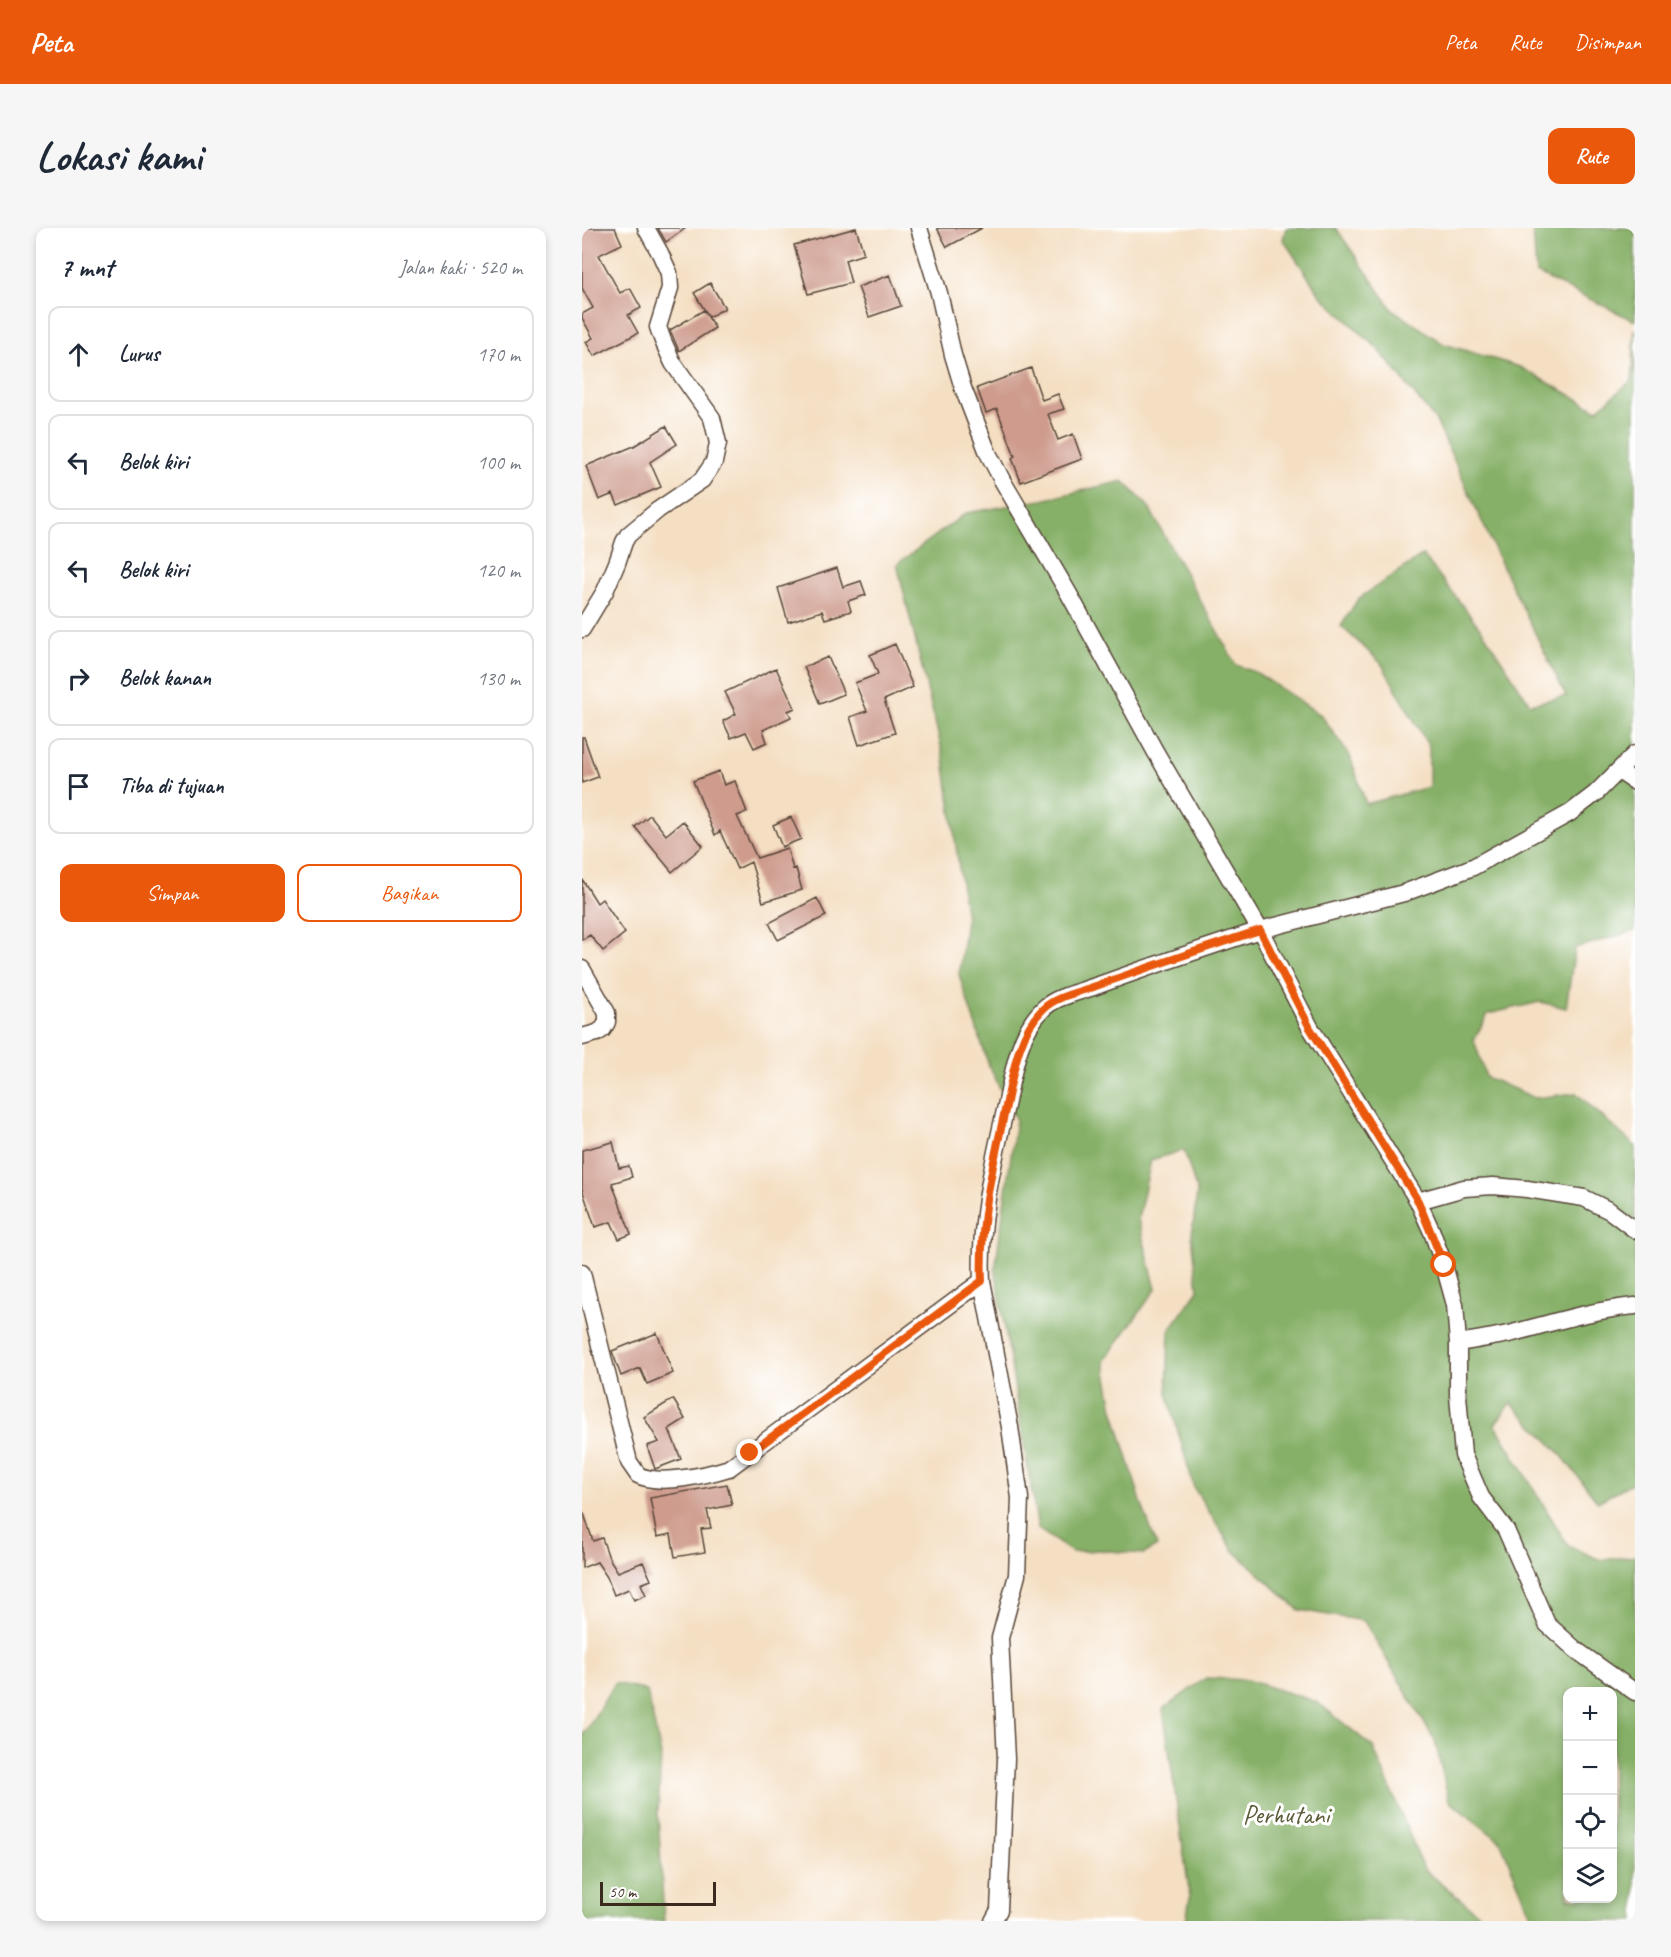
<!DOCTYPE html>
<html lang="id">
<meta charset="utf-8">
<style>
body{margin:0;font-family:Caveat,sans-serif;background:#f6f6f7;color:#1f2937}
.controls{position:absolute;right:18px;bottom:18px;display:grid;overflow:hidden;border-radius:12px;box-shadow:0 3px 9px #0003}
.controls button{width:54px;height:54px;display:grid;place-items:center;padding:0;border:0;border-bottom:2px solid #e0e1e3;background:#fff;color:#1f2937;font:30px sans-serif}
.scale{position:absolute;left:18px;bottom:15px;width:116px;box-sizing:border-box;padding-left:6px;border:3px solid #3b2a1e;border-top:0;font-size:16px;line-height:21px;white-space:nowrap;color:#3b2a1e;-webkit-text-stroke:4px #fff;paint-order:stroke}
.stop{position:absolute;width:18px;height:18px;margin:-14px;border:4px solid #ea580c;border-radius:50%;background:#fff}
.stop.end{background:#ea580c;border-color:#fff;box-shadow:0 2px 6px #0008}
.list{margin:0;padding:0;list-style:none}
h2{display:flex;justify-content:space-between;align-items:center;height:78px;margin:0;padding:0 24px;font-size:26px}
h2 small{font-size:20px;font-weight:400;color:#747a83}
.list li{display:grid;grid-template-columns:39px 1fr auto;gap:18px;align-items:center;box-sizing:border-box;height:96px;margin:0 12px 12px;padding:0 12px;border:2px solid #e0e1e3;border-radius:12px}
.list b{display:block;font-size:22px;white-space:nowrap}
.list em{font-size:20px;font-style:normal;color:#747a83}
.actions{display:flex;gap:12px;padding:18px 24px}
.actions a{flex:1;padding:14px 0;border:2px solid #ea580c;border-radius:12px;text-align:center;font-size:21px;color:#ea580c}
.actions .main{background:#ea580c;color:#fff}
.icon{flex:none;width:33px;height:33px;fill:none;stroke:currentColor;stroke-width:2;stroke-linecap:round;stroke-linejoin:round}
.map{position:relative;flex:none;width:1053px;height:1693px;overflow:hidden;border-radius:12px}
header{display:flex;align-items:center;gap:36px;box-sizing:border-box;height:84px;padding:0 30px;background:#ea580c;color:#fff}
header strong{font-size:28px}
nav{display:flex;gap:33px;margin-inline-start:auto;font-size:21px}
.intro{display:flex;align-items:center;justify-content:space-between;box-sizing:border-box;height:144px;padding:0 36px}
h1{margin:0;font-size:42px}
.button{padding:15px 27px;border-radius:12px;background:#ea580c;color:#fff;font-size:21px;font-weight:700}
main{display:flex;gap:36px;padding:0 36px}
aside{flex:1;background:#fff;border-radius:12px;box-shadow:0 3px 9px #0003}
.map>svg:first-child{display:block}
.forest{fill:#86b067;stroke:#606d42;stroke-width:1.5;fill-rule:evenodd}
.building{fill:#ce9b8d}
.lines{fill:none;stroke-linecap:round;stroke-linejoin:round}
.minor-casing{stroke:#574537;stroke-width:19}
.minor{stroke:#fff;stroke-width:16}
.route{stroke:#ea580c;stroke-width:8}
.labels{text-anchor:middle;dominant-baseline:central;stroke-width:6;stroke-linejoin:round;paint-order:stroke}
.park-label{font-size:26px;fill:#5c5b38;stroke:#fff}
</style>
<header>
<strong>Peta</strong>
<nav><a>Peta</a><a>Rute</a><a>Disimpan</a></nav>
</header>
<div class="intro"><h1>Lokasi kami</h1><a class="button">Rute</a></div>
<main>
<aside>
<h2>7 mnt<small>Jalan kaki · 520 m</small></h2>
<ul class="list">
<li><svg class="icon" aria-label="ahead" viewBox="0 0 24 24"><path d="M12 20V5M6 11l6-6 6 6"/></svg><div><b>Lurus</b></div><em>170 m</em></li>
<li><svg class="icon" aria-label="left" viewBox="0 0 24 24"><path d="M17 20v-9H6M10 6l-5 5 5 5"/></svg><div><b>Belok kiri</b></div><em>100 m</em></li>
<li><svg class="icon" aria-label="left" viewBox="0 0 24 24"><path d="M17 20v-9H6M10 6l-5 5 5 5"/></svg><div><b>Belok kiri</b></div><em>120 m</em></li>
<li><svg class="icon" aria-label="right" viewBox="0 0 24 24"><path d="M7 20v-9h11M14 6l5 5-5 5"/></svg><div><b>Belok kanan</b></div><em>130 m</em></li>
<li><svg class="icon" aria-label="arrive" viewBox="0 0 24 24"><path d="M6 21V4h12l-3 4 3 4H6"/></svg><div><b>Tiba di tujuan</b></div></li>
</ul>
<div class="actions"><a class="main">Simpan</a><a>Bagikan</a></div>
</aside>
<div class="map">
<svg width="1053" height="1693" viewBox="0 0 1053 1693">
<rect width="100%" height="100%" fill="#fff"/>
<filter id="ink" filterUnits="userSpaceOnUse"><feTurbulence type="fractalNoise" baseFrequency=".0167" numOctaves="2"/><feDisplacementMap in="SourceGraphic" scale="12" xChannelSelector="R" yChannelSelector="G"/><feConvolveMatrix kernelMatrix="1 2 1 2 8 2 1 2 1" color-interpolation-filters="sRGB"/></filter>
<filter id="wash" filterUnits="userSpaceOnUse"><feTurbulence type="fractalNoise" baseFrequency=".008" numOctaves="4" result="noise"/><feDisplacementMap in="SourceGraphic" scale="24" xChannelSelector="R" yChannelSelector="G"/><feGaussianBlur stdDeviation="1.35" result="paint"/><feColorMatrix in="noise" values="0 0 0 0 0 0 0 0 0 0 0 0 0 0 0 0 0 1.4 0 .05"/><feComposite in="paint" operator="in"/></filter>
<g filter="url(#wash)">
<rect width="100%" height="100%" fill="#f4dfc3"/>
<path class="forest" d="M704 0H754L810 81 862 116 938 139 1015 182 1050 152 1053 100V703L993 720 984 780 958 774 906 786 892 812 904 849 953 870 994 865 1053 918V1253L1016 1274 977 1224 929 1175 913 1196 986 1318 1019 1332 1053 1328V1693H952L918 1613 867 1573 853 1513 782 1393 717 1382 651 1322 612 1260 585 1165 587 1103 616 1062 610 1007 615 964 602 922 569 932 556 991 574 1061 522 1133 531 1181 559 1274 575 1318 562 1326 517 1322 490 1324 456 1301 413 1041 434 892 407 838 377 747 384 691 362 531 315 336 384 285 460 272 541 253 566 278 654 437 675 445 739 487 768 528 784 576 847 559V519L799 435 759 398 776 371 841 327 902 405 948 476 984 468 925 348 854 193 797 122 738 67 701 11ZM986 1464H1030V1670H986Z
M951 0H1053V93L954 45Z
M624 1450 665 1452 735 1474 791 1519 842 1641 900 1689 901 1693H604L608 1669 581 1481Z
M33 1455 65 1463 79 1527 76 1584 82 1693H0V1509Z"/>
<g id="blocks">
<path class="building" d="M0 0H33L40 16 17 27 38 65 48 60 59 80 46 87 56 105 12 128 4 114 11 110 0 90V86L11 80 0 60Z
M76 0H104L84 14Z
M274 0 282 26 263 32 269 55 226 66 212 17Z
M355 0H400L365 19Z
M308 47 319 78 287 89 276 59Z
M128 55 143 80 127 89 112 65Z
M122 82 133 100 97 123 88 102Z
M449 140 460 172 476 166 482 181 466 186 476 212 491 206 500 231 439 254 430 230 433 228 415 181 404 185 395 160Z
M84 198 95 216 68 234 79 259 36 277 31 266 17 272 4 238 52 218Z
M255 340 261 359 279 353 284 367 266 373 269 383 243 391 240 383 206 394 196 360Z
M313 416 331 459 302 472 313 505 277 517 268 489 285 483 273 455 296 446 288 427Z
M246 429 262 466 238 476 222 439Z
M194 440 213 480 206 483 209 489 181 502 185 514 172 520 164 504 149 510 141 493 154 486 143 464Z
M0 509H2L16 549 0 555Z
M137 543 142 557 153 553 165 584 155 588 175 630 205 620 211 641 214 640 220 662 181 674 169 634 155 641 138 603 133 607 111 553Z
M68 587 84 607 101 593 121 618 90 644 53 599Z
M209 589 219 611 200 619 191 597Z
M0 651 15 675 20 671 43 705 21 723 8 707 0 712Z
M235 670 244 688 196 712 187 695Z
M31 914 37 940 47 938 50 949 30 955 49 1006 37 1011 29 994 13 999 0 961V922Z
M75 1105 91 1145 65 1156 58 1140 39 1148 30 1123Z
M91 1171 103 1191 87 1201 99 1231 73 1241 65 1218 77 1214 62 1189Z
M145 1256 150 1277 125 1282 129 1300 119 1301 123 1324 93 1329 89 1306 75 1309 68 1270Z
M0 1286H2L11 1313 20 1310 27 1330 36 1344 61 1334 69 1352 59 1356 64 1367 52 1372 47 1361 32 1367 25 1349 15 1334 0 1340Z"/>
</g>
</g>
<g filter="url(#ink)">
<use href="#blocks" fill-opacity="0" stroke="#574537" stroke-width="1.5"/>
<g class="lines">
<defs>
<path id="minor" d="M337 0 357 65 371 127 381 160 406 225 420 252 487 366 573 523 678 702 822 665 891 639 988 585 1014 565 1053 526
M0 401 23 363 35 335 42 314 46 307 76 282 120 252 132 234 136 215 130 190 91 135 81 113 76 99 88 60 87 45 78 25 64 0
M1037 543 1053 554
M0 741 25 785V794L21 801 15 805 0 809
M836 973 882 960 911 958 945 961 1002 970 1028 983 1053 1002
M0 1045 47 1234 56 1247C77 1258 125 1247 147 1240L400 1053
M876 1115C894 1112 913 1109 931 1105 972 1094 1011 1082 1053 1078
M411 1693 417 1682 424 1531 418 1410 435 1347 438 1270 428 1199 400 1053C397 993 411 936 424 878 431 846 436 805 461 781 474 768 498 764 514 758 569 738 623 720 678 702L728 799 836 973 850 1004 862 1037 873 1077 876 1115V1167L881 1227 899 1269 924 1302 965 1396 994 1422 1053 1464"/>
</defs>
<use href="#minor" class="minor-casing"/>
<use href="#minor" class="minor"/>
</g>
</g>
<g class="lines" filter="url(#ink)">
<path class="route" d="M168 1225 400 1053C397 993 411 936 424 878 431 846 436 805 461 781 474 768 498 764 514 758 569 738 623 720 678 702L728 800 836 973 862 1037"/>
</g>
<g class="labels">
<g class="park-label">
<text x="704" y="1586">Perhutani</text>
</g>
</g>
</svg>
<div class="controls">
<button>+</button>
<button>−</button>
<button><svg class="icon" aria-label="locate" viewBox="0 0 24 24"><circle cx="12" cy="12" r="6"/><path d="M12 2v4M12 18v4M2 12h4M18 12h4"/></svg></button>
<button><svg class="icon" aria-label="layers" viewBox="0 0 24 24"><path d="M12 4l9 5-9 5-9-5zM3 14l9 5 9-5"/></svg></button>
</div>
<div class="scale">50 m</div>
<div class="stop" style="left:862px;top:1037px"></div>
<div class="stop end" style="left:168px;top:1225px"></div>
</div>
</main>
